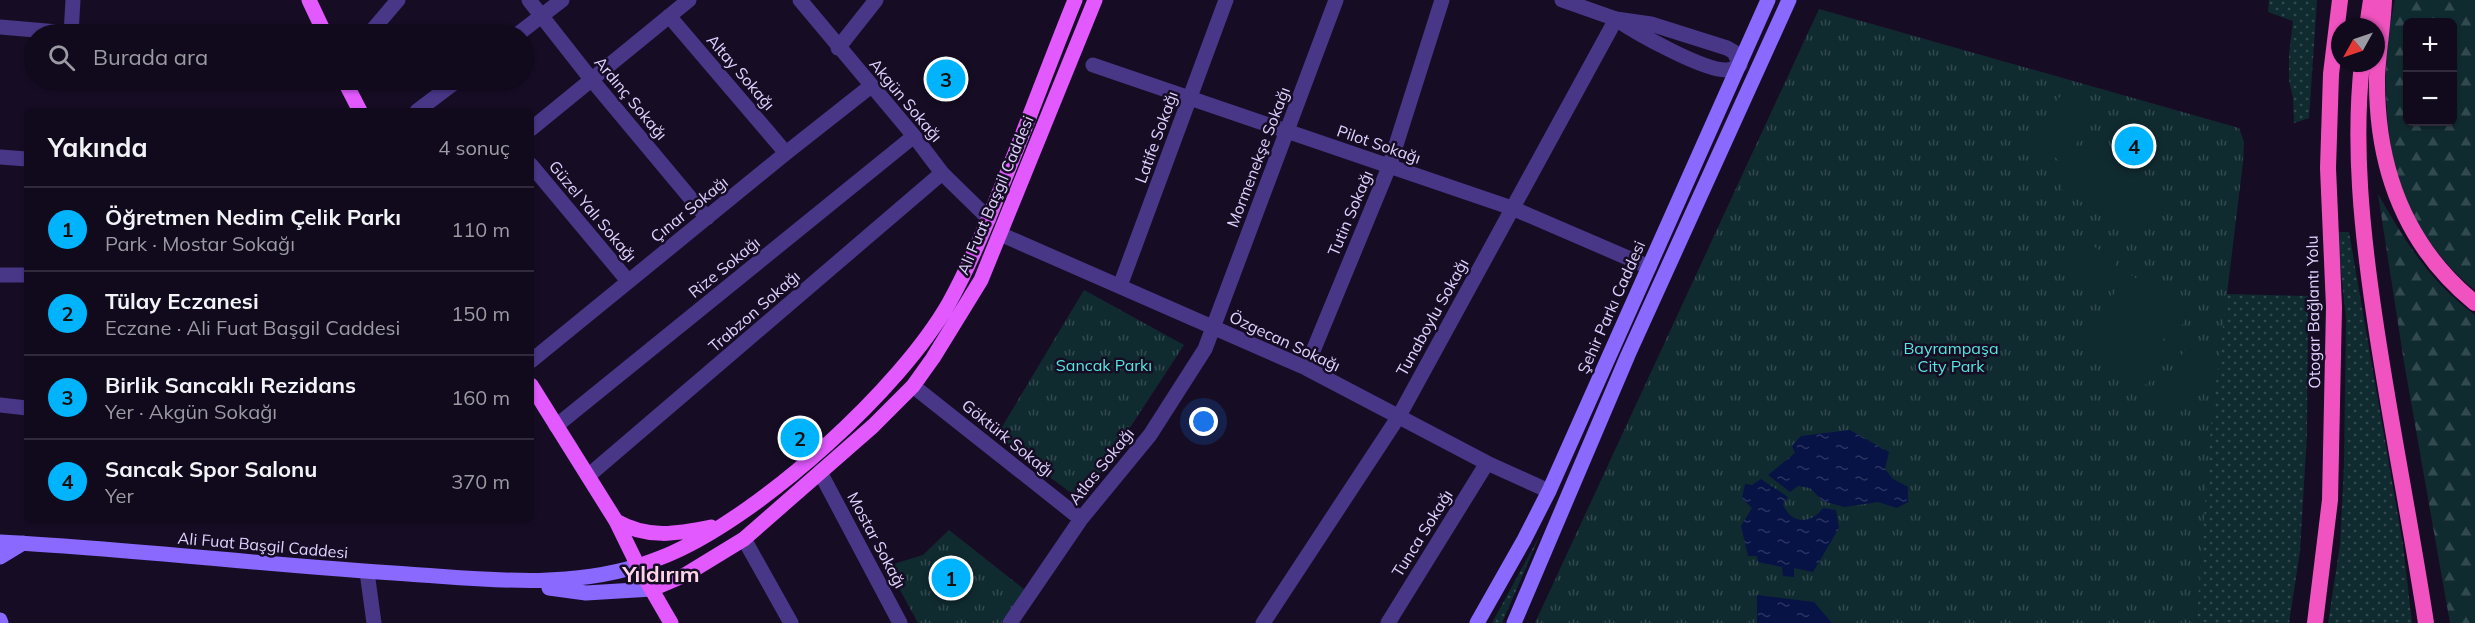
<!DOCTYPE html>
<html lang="tr">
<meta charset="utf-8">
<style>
body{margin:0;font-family:Mulish,sans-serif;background:#191325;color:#f1f3f6}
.controls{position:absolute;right:18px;top:18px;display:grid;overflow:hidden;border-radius:9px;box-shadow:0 2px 4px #0004}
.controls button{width:54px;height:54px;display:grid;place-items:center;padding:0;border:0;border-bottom:2px solid #302b3b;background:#100a1c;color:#f1f3f6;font:30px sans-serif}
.compass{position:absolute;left:2331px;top:18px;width:54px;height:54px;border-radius:50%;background:#100a1c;box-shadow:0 2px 4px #0004;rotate:230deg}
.you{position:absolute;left:1204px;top:422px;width:21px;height:21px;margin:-15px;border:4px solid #fff;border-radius:50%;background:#1a73e8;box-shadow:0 0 0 9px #1a73e833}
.badge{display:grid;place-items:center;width:39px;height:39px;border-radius:50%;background:#00b3fd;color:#111;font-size:20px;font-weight:700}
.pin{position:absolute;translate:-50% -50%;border:3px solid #fff;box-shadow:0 2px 6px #0006}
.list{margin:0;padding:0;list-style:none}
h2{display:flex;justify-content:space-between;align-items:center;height:78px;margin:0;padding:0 24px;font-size:26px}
h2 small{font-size:20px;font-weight:400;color:#9c9aa3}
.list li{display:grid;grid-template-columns:39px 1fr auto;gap:18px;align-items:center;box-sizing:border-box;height:84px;padding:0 24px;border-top:2px solid #302b3b}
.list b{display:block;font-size:22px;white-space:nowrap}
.list p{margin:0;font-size:20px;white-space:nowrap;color:#9c9aa3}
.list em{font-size:20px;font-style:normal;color:#9c9aa3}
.icon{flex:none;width:33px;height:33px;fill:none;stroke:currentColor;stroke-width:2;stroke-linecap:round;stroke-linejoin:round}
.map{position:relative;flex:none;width:2475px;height:623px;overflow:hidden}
.search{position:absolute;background:#100a1c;box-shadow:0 2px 4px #0004;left:24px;top:24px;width:510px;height:66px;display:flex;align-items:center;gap:15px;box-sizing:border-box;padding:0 21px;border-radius:33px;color:#9c9aa3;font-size:22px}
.panel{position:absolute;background:#100a1c;box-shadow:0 2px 4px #0004;left:24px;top:108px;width:510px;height:414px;border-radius:9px}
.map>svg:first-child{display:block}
.grass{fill:url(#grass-dots)}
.forest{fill:url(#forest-firs);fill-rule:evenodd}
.park{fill:url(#park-tufts)}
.pitch{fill:#102b30}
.water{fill:url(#water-ripples)}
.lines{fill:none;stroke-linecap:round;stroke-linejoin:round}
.minor{stroke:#483687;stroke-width:15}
.tertiary{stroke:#483687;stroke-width:15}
.secondary{stroke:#8969ff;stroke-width:15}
.primary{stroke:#e159ff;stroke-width:15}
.trunk{stroke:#f053c0;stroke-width:16}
.labels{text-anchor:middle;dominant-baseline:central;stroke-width:5;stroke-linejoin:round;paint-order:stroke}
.street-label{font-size:16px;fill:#e0d2ff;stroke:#160d25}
.park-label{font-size:16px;fill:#57e6de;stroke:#160d25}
.district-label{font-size:22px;font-weight:bold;fill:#ffd4e7;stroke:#160d25}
</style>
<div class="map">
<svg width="2475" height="623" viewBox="0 0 2475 623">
<defs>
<pattern id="grass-dots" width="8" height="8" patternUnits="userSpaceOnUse" patternTransform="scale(1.5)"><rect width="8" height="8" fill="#102b30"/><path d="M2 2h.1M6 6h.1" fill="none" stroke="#32494f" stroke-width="1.8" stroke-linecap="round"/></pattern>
<pattern id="forest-firs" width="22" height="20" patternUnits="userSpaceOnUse" patternTransform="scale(1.5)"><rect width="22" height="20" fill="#102b30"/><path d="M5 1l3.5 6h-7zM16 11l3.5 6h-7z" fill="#32494f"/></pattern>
<pattern id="park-tufts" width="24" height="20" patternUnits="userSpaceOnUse" patternTransform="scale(1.5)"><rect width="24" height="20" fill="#102b30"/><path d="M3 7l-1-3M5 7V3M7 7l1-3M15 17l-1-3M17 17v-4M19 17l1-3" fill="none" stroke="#32494f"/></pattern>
<pattern id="water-ripples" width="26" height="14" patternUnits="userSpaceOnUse" patternTransform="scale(1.5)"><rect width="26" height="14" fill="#071245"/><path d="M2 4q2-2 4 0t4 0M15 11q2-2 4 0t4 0" fill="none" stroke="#2b3461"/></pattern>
</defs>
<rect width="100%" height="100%" fill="#160d25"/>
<path class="grass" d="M2269 0H2317L2309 118 2294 123 2293 98 2289 80V54L2293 21 2268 12Z
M2337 232H2349L2403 545 2412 623H2328L2340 545 2344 466 2346 320Z
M2226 294 2308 296 2307 434 2300 551 2289 623H2196L2210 426Z
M1540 535 1502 623H1492Z"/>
<path class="forest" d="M2395 0H2475V290C2442 265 2403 211 2395 169 2387 131 2384 89 2387 50 2388 33 2392 16 2395 0ZM2408 22H2452V122H2408Z
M2378 194C2404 240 2431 283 2475 315V623H2450L2404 362Z"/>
<path class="park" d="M1819 9 2239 128 2244 142 2243 162 2211 426 2196 623H1535Z
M1084 290 1184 345 1082 501 996 437Z
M949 530 1025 590 1001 623H918L887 566 923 555Z"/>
<path class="pitch" d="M2062 94 2095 116 2063 163 2030 140Z
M2087 148 2166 197 2140 238 2061 189Z
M2080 238 2117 261 2096 295 2059 272Z
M2128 273 2189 314 2170 343 2109 301Z
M2104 311 2168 352 2147 385 2082 344Z
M2187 347 2212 364 2180 412 2155 395Z"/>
<path class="water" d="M1850 430 1889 452 1885 469 1893 479 1908 487V502L1897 508 1878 502 1844 507 1823 501 1810 488 1798 486 1790 492 1768 475 1795 453 1792 446 1801 436Z
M1761 479 1788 497 1783 504C1790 524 1811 525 1823 508L1836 510 1839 528 1813 572 1794 568V577L1783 576 1782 567 1758 562 1757 556H1748L1741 526 1752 508 1742 498 1745 484 1752 485Z
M1757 595 1814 602 1832 623H1757Z"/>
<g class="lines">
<path class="minor" d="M529 0 591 79 707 218
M800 0 914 136 942 173 989 219
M669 16 786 153
M0 27 81 34
M71 34 73 0
M369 34 398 0
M518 34 562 0
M838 48 876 0
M1093 65 1512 208 1649 267
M417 111 458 80
M531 129 689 0
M0 157 27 159
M531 165 628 281
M1000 234 1306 368 1487 463 1549 491
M0 275H27
M1120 286 1226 0
M531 361 786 153 871 86
M1306 368 1389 167 1442 0
M913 386 1081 519
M0 405 27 408
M556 426 914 136
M821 474 900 623
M588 476 942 173
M744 539 791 623
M367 572 374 623
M1010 623 1081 519 1150 435 1205 349 1336 0
M1263 623 1399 416 1616 19
M1388 623 1487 463"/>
<path class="tertiary" d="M1562 0 1616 19 1651 24 1727 48 1734 52 1740 65C1736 67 1732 70 1727 70 1704 71 1636 33 1616 19"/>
<path class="secondary" d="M0 542C136 549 272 566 408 574 486 579 562 589 638 566
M0 557 23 543
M549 588 586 593 652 589
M0 620 1 623
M1477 623 1524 540 1549 491 1768 0
M1514 623 1628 355 1789 0"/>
<path class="primary" d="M309 0 325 34
M344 80 360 111
M531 385 616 521 638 566 671 623
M616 521C647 539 677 534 711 527
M638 566C649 562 661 558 672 553 763 513 900 389 949 303 971 263 988 220 1005 178 1029 119 1051 59 1075 0
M652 589 685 575 744 539 873 426 913 386 933 358 981 280 1095 0"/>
<path class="trunk" d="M2384 0C2383 26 2378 51 2377 77 2376 167 2404 245 2475 303
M2367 27 2371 0
M2362 63C2353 146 2362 231 2374 313 2389 417 2410 519 2426 623
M2315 623 2330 500 2334 307 2328 168 2331 74 2340 0"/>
</g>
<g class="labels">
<g class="street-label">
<text transform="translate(741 72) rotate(49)">Altay Sokağı</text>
<text transform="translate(631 98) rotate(50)">Ardınç Sokağı</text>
<text transform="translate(906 100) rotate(50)">Akgün Sokağı</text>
<text transform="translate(1156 137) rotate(-70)">Latife Sokağı</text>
<text transform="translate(1379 144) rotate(19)">Pilot Sokağı</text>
<text transform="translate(1258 157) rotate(-69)">Mormenekşe Sokağı</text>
<text transform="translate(995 195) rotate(-67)">Ali Fuat Başgil Caddesi</text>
<text transform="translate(689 209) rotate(-39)">Çınar Sokağı</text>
<text transform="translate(593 211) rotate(50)">Güzel Yalı Sokağı</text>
<text transform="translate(1350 213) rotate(-67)">Tutin Sokağı</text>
<text transform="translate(724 267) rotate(-39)">Rize Sokağı</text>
<text transform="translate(1611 307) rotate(-66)">Şehir Parkı Caddesi</text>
<text transform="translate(754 311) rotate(-41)">Trabzon Sokağı</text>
<text transform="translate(2313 312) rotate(-91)">Otogar Bağlantı Yolu</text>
<text transform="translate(1432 317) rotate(-61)">Tunaboylu Sokağı</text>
<text transform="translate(1285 341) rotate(25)">Özgecan Sokağı</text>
<text transform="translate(1008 438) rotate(39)">Göktürk Sokağı</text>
<text transform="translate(1101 466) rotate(-51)">Atlas Sokağı</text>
<text transform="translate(1422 533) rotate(-58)">Tunca Sokağı</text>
<text transform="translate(877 540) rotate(62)">Mostar Sokağı</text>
<text transform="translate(263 545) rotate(5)">Ali Fuat Başgil Caddesi</text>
</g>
<g class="park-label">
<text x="1951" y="348">Bayrampaşa<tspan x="1951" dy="18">City Park</tspan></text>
<text x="1104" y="365">Sancak Parkı</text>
</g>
<g class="district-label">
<text x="661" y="574">Yıldırım</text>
</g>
</g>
</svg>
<div class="controls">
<button>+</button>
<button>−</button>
</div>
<svg class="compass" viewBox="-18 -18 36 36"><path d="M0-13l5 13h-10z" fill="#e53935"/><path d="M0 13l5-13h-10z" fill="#9c9aa3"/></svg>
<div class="you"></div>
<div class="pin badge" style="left:951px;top:578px">1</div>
<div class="pin badge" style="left:800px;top:438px">2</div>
<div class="pin badge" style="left:946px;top:79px">3</div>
<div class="pin badge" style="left:2134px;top:146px">4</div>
<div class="search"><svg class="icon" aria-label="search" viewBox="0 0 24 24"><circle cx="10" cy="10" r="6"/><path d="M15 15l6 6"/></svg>Burada ara</div>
<section class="panel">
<h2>Yakında<small>4 sonuç</small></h2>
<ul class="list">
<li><span class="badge">1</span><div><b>Öğretmen Nedim Çelik Parkı</b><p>Park · Mostar Sokağı</p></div><em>110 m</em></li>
<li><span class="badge">2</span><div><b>Tülay Eczanesi</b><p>Eczane · Ali Fuat Başgil Caddesi</p></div><em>150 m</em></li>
<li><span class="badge">3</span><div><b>Birlik Sancaklı Rezidans</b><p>Yer · Akgün Sokağı</p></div><em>160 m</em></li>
<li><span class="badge">4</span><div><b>Sancak Spor Salonu</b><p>Yer</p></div><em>370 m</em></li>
</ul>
</section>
</div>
